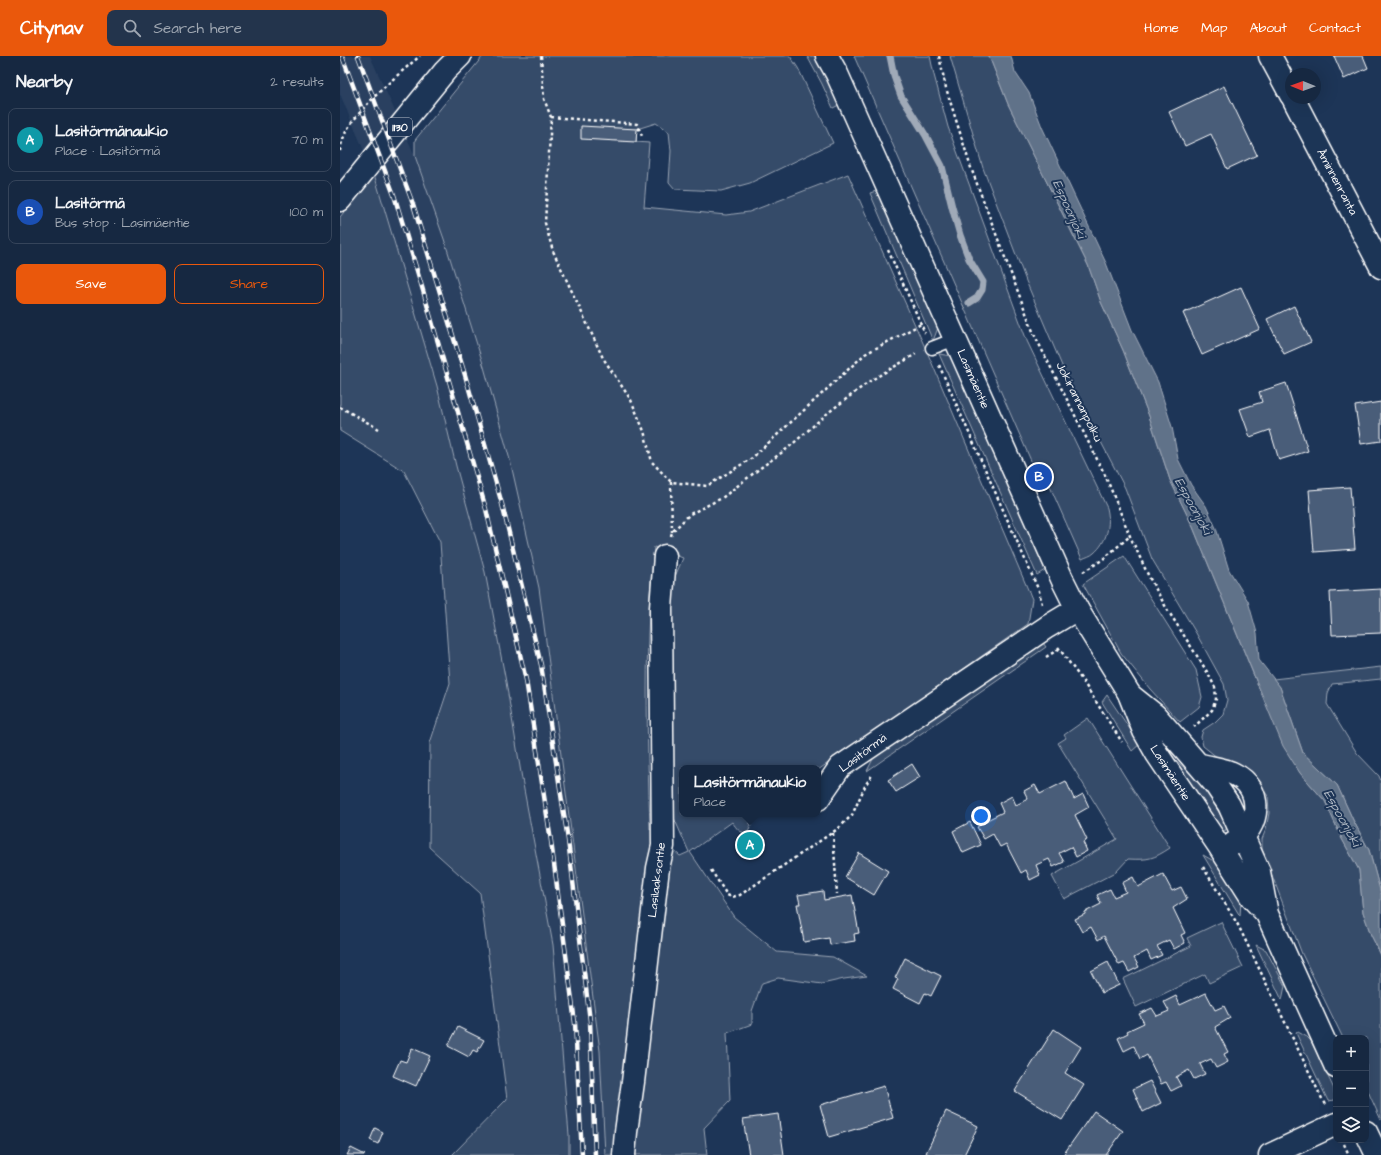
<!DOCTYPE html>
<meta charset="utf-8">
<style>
body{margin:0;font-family:"Architects Daughter",sans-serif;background:#23344c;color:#f1f3f6}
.controls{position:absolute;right:12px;bottom:12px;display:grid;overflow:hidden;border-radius:8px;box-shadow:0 4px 16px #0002}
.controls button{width:36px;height:36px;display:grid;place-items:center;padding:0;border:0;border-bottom:1px solid #35445a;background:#162841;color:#f1f3f6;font:20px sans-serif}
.compass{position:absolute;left:945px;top:12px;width:36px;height:36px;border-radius:50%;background:#162841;box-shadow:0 4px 16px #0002;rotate:271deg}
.you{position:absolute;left:641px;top:760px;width:14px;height:14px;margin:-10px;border:3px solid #fff;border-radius:50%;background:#1a73e8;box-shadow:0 0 0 6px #1a73e833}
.badge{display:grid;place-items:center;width:26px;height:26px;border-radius:50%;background:#ea580c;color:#fff;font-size:13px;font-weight:700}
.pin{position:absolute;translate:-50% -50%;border:2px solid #fff;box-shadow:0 1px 4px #0006}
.popup{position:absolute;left:339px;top:709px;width:142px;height:52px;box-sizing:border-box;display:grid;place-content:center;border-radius:8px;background:#162841;filter:drop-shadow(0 1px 3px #0005);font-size:13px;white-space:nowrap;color:#9ea6b1}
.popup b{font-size:15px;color:#f1f3f6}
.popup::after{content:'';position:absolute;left:50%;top:100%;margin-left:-8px;border:8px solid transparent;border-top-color:#162841}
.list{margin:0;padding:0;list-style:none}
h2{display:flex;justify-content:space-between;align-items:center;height:52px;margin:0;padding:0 16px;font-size:17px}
h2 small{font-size:13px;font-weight:400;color:#9ea6b1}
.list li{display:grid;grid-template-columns:26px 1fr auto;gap:12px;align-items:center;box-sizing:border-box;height:64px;margin:0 8px 8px;padding:0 8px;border:1px solid #35445a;border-radius:8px}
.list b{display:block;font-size:15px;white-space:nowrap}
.list p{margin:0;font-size:13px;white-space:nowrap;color:#9ea6b1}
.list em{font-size:13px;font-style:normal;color:#9ea6b1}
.actions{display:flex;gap:8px;padding:12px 16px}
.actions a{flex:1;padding:9px 0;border:1px solid #ea580c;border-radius:8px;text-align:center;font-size:14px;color:#ea580c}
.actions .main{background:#ea580c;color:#fff}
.icon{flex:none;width:22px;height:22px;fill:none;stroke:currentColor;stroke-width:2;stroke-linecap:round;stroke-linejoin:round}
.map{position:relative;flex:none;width:1041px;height:1099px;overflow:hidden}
header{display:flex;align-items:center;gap:24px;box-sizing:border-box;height:56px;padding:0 20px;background:#ea580c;color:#fff}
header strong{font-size:19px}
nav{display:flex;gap:22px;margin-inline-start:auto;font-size:14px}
.search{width:280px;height:36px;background:#23344c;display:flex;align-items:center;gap:10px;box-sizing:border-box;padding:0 14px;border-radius:8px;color:#9ea6b1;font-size:15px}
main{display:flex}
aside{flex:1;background:#162841}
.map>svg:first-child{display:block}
.built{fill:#2a4161}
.green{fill:#364b69;stroke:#9aa5b4;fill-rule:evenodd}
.water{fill:#617289;stroke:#a0aab8}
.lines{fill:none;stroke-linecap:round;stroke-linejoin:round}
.stream{stroke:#a0aab8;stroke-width:7}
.building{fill:#4a5d79;stroke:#fff}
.service-casing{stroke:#fff;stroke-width:15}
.minor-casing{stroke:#fff;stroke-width:25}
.tertiary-casing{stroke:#fff;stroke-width:25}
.primary-casing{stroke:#fff;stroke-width:25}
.path{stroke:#fff;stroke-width:2.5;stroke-dasharray:3 3;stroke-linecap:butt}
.service{stroke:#1d3557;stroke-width:12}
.minor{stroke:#1d3557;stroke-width:22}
.tertiary{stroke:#1d3557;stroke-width:22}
.primary{stroke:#1d3557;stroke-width:22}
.rail-casing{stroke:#fff;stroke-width:4.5}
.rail{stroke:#1d3557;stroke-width:3;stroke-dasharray:9;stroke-linecap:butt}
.labels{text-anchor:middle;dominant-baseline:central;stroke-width:4;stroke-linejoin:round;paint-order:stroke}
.shield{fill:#1d3557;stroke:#bbc2cd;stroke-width:1}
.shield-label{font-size:11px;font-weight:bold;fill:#fff}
.street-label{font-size:12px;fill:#fff;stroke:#1d3557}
.water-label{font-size:13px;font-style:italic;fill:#b8c0ca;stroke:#1d3557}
</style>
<header>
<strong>Citynav</strong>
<div class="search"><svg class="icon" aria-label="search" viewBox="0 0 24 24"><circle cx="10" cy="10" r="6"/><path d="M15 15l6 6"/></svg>Search here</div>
<nav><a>Home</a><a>Map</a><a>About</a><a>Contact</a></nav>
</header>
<main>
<aside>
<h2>Nearby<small>2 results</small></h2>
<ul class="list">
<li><span class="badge" style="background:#0f9aa8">A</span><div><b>Lasitörmänaukio</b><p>Place · Lasitörmä</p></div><em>70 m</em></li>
<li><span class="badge" style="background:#1a4fb4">B</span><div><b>Lasitörmä</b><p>Bus stop · Lasimäentie</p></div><em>100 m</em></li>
</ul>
<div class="actions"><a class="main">Save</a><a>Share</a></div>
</aside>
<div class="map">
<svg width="1041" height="1099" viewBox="0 0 1041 1099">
<rect width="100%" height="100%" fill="#1d3557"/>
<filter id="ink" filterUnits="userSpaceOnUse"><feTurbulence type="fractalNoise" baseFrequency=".025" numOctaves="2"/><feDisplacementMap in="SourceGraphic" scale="8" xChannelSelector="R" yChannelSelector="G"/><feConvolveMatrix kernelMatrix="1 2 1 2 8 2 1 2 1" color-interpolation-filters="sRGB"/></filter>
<g filter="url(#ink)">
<path class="built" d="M0 0H30L75 100 104 183 144 311 170 404 199 532 260 995 265 1099H229V1079L213 889 182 723 166 626 145 516 116 410 97 330 40 137 34 118 0 38Z"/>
<path class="green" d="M143 0H450L458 12 493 87 410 127 381 135 335 133 329 126 331 95 329 76 316 67 297 73 296 86 309 87 304 151 386 159 409 156 508 118 591 305 692 543 688 568 478 714V712H342V758H405L411 770 408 776C399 778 397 772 392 766L350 796 394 861 437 896 493 901 527 920 504 923 482 928 438 922 422 927 412 955V968L387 977 390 1045 364 1072 367 1099H265L260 995 199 532 170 404 144 311 104 183 75 100V84ZM314 491 343 502 333 525 330 550 334 762 349 796 340 800 310 773C307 679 304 585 314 491Z
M467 0H477L501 48 493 52 482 28Z
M514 0H590L594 19 608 71 687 285 767 452C771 468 767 486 754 497 751 500 746 501 742 503L701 410 692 407Z
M610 0H649L668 48 748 209 761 246 783 294 809 360 830 424 853 471 919 632 960 717 985 745 1002 783 1019 814 1023 856 1031 879 1041 899V1064L1026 1031V982H1003L962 898 922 793V783L926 773 929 757 928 740 911 718 878 702 863 690 861 681 863 674 875 666 883 658 887 644 884 628 856 577 812 503 785 432 725 317 686 225 643 112Z
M34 118 97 330 116 410 145 516 166 626 182 723 213 889 229 1079V1099H112L167 1043 140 837 89 791 90 687 110 627 100 486 64 415 0 375V161Z
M539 134 599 269 593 285 530 137Z
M599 298 611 300 705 514 697 519Z
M784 500 856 614 862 641 859 651 840 666 810 633 781 597 743 528Z
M701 584 706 591 527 715 538 693Z
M1041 611V623L992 628 988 637 987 648 1017 697 1039 720 1041 725V838L1029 794 1013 764 997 729 963 697 940 631 933 623Z
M767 639 800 688 792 695 762 646Z
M748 662 830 792C813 803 809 804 788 803L776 816 724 843 712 820 777 783 718 687 726 682 724 679Z
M835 703 855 722 871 742 887 771 885 775 880 774 833 704Z
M863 799 872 804H875L901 844 900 860Z
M881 866 903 911 869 927 865 918 796 951 783 923 851 890 847 882Z
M916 889 926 894 945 930 942 944Z
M958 976 967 981 971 985 994 1033 995 1044 988 1045 956 977Z"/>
<path class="water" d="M649 0H671L675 16 689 37 702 71 766 207 792 274 818 326 832 371 838 403 851 429 866 450 876 472 889 514 908 545 917 577 919 604 940 631 963 697 997 729 1013 764 1029 794 1041 838V899L1031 879 1023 856 1019 814 1002 783 985 745 960 717 943 690 853 471 830 424 809 360 783 294 761 246 748 209 668 48Z"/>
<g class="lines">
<path class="stream" d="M550 0 554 20 561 40 586 80 602 110 612 151 620 179 629 203 643 226 642 234 637 242 629 247"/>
</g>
<path class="building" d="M994 0H1023L1028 12 1004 23Z
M884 30 917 99 887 113 871 78 845 90 829 56Z
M241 70 297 73 296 86 241 83Z
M901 231 920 273 862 299 843 257Z
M954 250 971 286 944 298 927 263Z
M946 327 968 395 939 404 930 374 910 381 900 353 922 346 919 336Z
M1041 346V385L1021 388 1015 350Z
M1010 431 1015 493 974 496 969 434Z
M1041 533V577L992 579 990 536Z
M572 708 580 721 556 736 548 724Z
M726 725 734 743 743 738 749 751 735 759 747 784 743 786 747 795 736 801 731 791 719 797 724 806 713 811 709 803 696 809 700 819 690 824 686 814 681 817 666 788 660 791 653 778 644 783 637 771 647 765V764L663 756 659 747 672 740 676 749 688 743 684 735 695 729 700 738Z
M630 766 641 789 623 797 613 775Z
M519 797 548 815 534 839 505 821Z
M823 818 832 835 841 831 847 843 833 852 845 877 841 879 845 887 834 893 829 884 817 890 822 899 811 904 807 895 794 902 799 911 789 916 784 907 779 909 764 880 758 884 751 871 742 876 735 863 745 858V856L761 848 757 839 770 833 774 841 786 836 782 827 793 821 798 831Z
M483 835 484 844 512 839 519 877 514 878 515 885 490 889 489 882 464 886 457 848H460L458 839Z
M565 902 601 920 591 940 585 937 580 947 553 933 558 923 555 922Z
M768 906 779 929 762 937 751 915Z
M866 937 875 954 884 950 890 962 875 971 888 996 884 998 888 1006 876 1012 871 1003 860 1008 865 1018 854 1023 849 1014 836 1021 841 1030 831 1035 826 1026 821 1028 807 999 800 1003 794 990 784 995 778 982 788 977 787 975 804 967 799 958 812 952 817 960 829 955 824 946 836 940 840 949Z
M118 971 144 984 137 996 133 994 129 1001 108 990Z
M714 973 741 991 725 1017 744 1029 722 1064 675 1035Z
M72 992 90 1000 76 1030 53 1020 60 1004 66 1006Z
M810 1025 821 1047 803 1056 793 1033Z
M544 1030 553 1062 489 1081 480 1049Z
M606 1055 638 1070 624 1099H590L586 1097Z
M754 1055 783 1075 766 1099H723Z
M438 1058 444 1099H409L403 1063Z
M35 1072 43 1076 38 1088 30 1084Z
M11 1092 25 1099H7Z"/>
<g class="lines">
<defs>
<path id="service" d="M592 292 615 283"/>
<path id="minor" d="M930 0 951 39
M953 42 1041 211
M790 639 815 659 837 684 875 728 889 749 919 816 927 858 996 1011
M790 640 804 675 817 698 879 790 912 842 927 858
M858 708C870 712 883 712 894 718 924 732 921 772 894 787
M478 743 500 711 707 571 737 553
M1026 1076 1037 1099
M284 1099 286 1076 293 1026 318 812 323 790 321 552 325 500
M930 1099 996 1068"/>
<path id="tertiary" d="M487 0 497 18 723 525 737 553 790 639"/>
<path id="primary" d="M0 144 105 15 120 0"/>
</defs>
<use href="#service" class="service-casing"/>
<use href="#minor" class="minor-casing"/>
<use href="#tertiary" class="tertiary-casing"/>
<use href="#primary" class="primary-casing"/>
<path class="path" d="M201 0 204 43 211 61 205 167 213 195 263 302 291 344 304 375 312 406 331 426 367 430 412 402 525 298 581 268
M599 0 606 32 631 112 694 278 766 421 790 480 809 521 827 553 866 614 875 631 876 643 872 654 854 671
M211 61 297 68 302 80
M0 95C1 87 5 76 10 69 29 43 55 21 80 0
M548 194 585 277
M599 309 699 535 702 548
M0 351 39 373
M331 426 332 476
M331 480 332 476 350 458 382 442 419 413 448 392 489 356 530 325 576 298
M743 516 762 504 790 480
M718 591 742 624 782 686
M706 601 719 593
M493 777 497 838
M863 811 898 869 985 1049
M371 814 387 839 392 841 400 839 499 772 512 759 526 728 533 718
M1004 1088 1009 1099"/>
<use href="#service" class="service"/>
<use href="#minor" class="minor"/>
<use href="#tertiary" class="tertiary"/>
<use href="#primary" class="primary"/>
<defs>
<path id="rail" d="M2 0 54 139 82 231 146 453 186 624 211 785 235 967 242 1099
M18 0 73 148 125 319 162 448 201 609 228 784 250 965 255 1099"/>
</defs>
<use href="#rail" class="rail-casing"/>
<use href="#rail" class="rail"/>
</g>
</g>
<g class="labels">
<rect class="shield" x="48" y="62" width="24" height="18" rx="3"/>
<g class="shield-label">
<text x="60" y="71">1130</text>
</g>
<g class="street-label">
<text transform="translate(997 126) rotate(62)">Åminnenranta</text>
<text transform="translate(633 323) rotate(66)">Lasimäentie</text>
<text transform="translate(739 346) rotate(63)">Jokirannanpolku</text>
<text transform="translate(523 697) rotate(-37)">Lasitörmä</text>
<text transform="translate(830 717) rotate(57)">Lasimäentie</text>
<text transform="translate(317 824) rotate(-83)">Lasilaaksontie</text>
</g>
<g class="water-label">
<text transform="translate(729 153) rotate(66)">Espoonjoki</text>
<text transform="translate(853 450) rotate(61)">Espoonjoki</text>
<text transform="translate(1002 762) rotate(61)">Espoonjoki</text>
</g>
</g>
</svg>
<div class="controls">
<button>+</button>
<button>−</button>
<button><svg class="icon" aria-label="layers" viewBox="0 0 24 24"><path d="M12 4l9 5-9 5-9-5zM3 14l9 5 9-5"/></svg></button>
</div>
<svg class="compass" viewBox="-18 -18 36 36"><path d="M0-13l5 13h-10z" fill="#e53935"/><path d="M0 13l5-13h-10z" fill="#9ea6b1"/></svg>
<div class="you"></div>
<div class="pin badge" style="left:410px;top:789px;background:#0f9aa8">A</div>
<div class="popup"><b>Lasitörmänaukio</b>Place</div>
<div class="pin badge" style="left:699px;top:421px;background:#1a4fb4">B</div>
</div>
</main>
